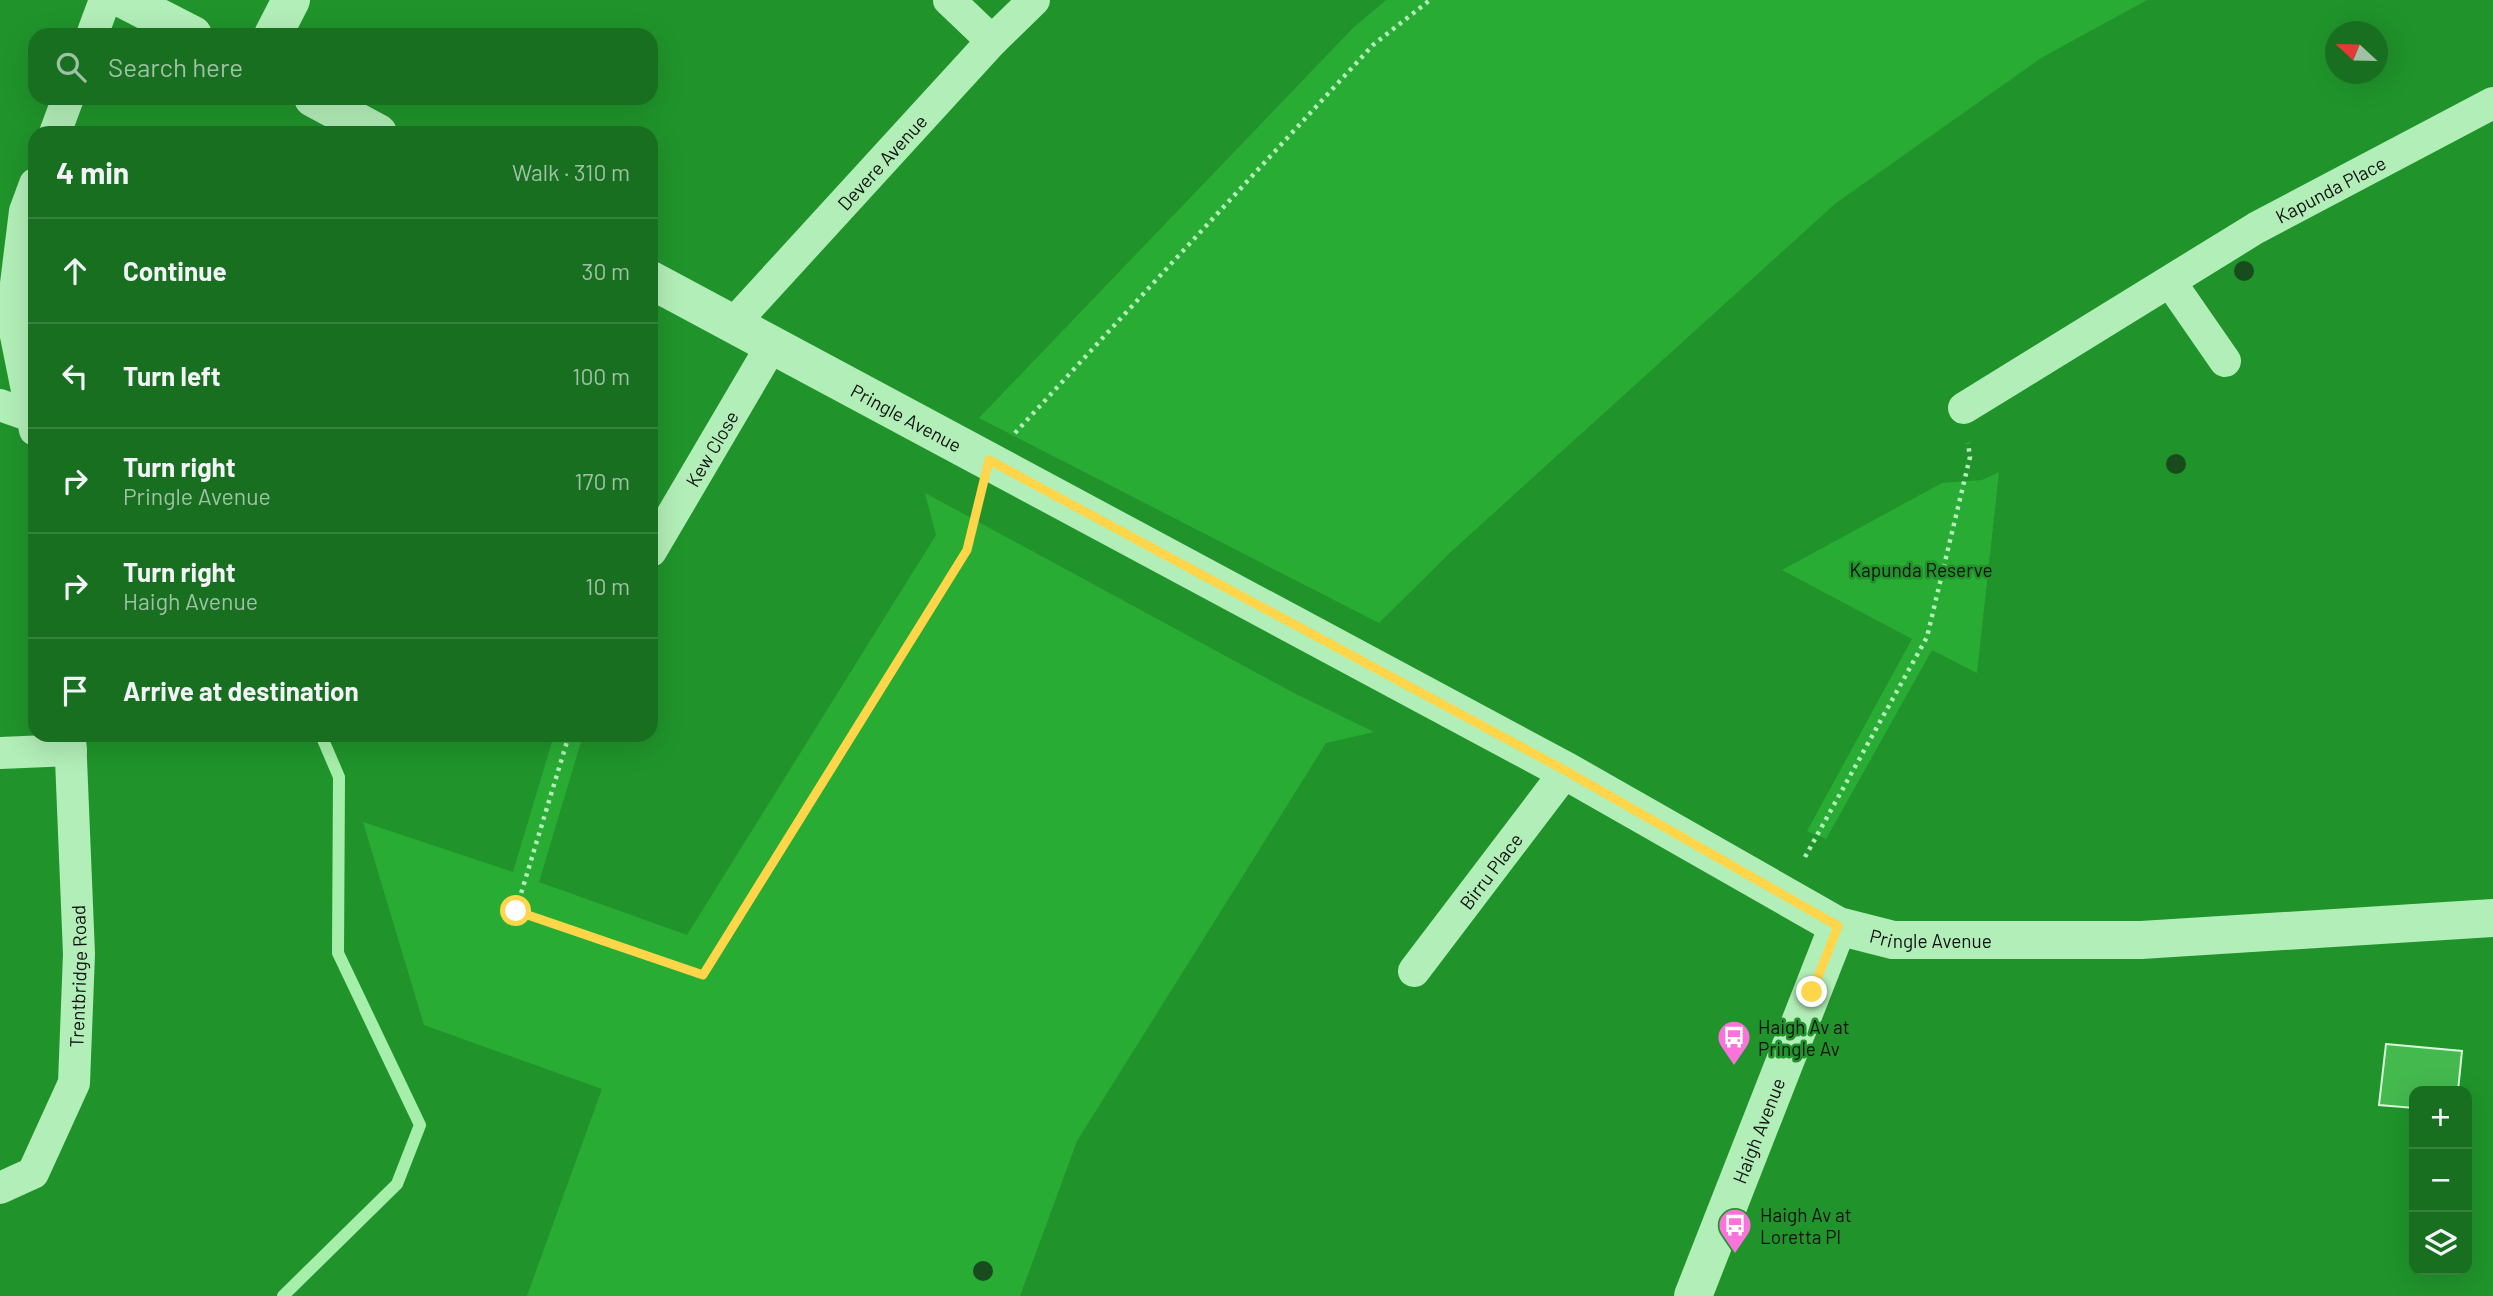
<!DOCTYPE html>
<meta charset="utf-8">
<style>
body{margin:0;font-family:Barlow,sans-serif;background:#217429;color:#f1f3f6}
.controls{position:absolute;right:21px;bottom:21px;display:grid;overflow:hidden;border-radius:14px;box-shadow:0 7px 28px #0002}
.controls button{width:63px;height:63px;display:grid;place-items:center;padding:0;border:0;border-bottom:2px solid #36813e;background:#186f20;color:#f1f3f6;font:35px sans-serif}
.compass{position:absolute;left:2325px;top:21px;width:63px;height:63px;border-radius:50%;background:#186f20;box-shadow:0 7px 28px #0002;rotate:292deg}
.stop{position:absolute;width:21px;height:21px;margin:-16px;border:5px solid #ffd54a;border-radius:50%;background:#fff}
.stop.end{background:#ffd54a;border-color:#fff;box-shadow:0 2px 7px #0008}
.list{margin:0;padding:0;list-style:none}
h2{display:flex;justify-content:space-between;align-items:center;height:91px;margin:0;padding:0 28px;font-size:30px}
h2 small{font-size:23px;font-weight:400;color:#9fc1a5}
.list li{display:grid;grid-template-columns:46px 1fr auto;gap:21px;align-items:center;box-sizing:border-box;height:105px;padding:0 28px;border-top:2px solid #36813e}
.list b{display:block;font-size:26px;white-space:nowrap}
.list p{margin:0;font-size:23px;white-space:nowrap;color:#9fc1a5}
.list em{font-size:23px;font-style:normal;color:#9fc1a5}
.icon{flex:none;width:38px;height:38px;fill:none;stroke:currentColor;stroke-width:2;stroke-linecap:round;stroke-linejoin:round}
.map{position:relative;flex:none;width:2493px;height:1296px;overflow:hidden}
.search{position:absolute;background:#186f20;box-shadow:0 7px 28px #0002;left:28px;top:28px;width:630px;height:77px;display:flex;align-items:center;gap:18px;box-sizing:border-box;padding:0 24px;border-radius:21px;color:#9fc1a5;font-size:26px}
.panel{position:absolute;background:#186f20;box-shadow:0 7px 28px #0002;left:28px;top:126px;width:630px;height:616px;border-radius:21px}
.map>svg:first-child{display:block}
.green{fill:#29ac34}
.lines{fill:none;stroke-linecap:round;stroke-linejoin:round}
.stream{stroke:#a6efab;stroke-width:12}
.building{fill:#44b94e;stroke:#d8fadb;stroke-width:2}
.path{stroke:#b2eeb7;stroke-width:4.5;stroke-dasharray:3.5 5;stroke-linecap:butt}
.minor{stroke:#b2eeb7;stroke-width:32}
.tertiary{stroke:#b2eeb7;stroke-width:38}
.tree{fill:#184c1d}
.route{stroke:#ffd54a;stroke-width:9}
.labels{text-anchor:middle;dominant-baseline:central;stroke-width:5;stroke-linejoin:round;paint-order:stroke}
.street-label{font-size:19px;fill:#111;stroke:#20942b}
.park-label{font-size:19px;fill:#111;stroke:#20942b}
.poi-label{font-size:19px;fill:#111;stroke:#20942b;text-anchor:start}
</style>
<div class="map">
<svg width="2493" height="1296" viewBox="0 0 2493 1296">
<rect width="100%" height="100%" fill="#20942b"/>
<path class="green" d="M1386 0H2147L2041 58 1836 203 1454 549 1379 623 979 418 1352 29Z
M1999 472 1977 673 1932 650 1826 839 1807 831 1912 639 1782 570 1942 483 1982 480Z
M925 493 1292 692 1374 732 1326 743 1077 1141 1020 1296H527L602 1089 424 1025 363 822 513 872 554 735H583L539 882 687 935 936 535Z"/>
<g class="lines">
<path class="stream" d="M283 1296 397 1184 420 1125 338 953 339 777 321 735"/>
</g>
<path class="building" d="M2386 1044 2462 1051 2458 1091H2414V1108L2379 1105Z"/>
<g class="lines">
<path class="path" d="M1015 433 1373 45 1430 0
M569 735 516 910 703 975 967 549 978 501
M1805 857 1927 637 1970 457 1968 443"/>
<g class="minor">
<path d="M949 0 992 41"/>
<path d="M92 35 105 0"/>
<path d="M55 133 68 98"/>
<path d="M35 184 25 211 12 316 35 430"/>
<path d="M2171 283 2225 361"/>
<path id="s1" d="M733 324 992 41 1034 0"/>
<path d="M0 405 31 416"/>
<path id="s2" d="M1964 408 2256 228 2493 103"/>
<path id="s3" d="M651 551 772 345"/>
<path d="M0 753 71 750"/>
<path id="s4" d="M1414 971 1566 771"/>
<path id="s5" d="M0 1188 33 1173 74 1083 79 954 70 735"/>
</g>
<g class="tertiary">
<path d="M125 0 193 35"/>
<path d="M273 35 291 0"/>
<path d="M313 98 378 133"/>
<path id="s6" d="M651 280 1566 771 1838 926 1893 940H2141L2493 918"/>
<path id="s7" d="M1693 1296 1838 926"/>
</g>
</g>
<g class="tree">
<circle cx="2244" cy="271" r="10"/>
<circle cx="2176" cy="464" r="10"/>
<circle cx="983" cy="1271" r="10"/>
</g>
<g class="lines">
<path class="route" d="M516 911 703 975 967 550 989 460 1566 771 1838 926 1812 992"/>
</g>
<defs>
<symbol id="bus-pin" viewBox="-11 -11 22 30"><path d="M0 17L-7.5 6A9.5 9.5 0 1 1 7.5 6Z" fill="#fb73da" stroke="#20942b"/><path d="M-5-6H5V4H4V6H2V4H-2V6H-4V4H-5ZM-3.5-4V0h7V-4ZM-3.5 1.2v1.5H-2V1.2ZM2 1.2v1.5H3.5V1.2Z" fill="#fff"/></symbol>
</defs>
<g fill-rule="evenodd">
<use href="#bus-pin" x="1715" y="1018" width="38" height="52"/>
<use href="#bus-pin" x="1716" y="1206" width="38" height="52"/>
</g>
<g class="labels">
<g class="street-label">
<text stroke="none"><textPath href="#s1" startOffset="220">Devere Avenue</textPath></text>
<text stroke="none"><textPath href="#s2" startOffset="427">Kapunda Place</textPath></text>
<text stroke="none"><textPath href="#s6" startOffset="290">Pringle Avenue</textPath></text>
<text stroke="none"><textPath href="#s3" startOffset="119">Kew Close</textPath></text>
<text stroke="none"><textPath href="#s4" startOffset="126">Birru Place</textPath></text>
<text stroke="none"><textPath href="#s6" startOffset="1446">Pringle Avenue</textPath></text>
<text stroke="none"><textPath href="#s5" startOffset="242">Trentbridge Road</textPath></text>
<text stroke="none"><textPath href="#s7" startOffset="178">Haigh Avenue</textPath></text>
</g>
<g class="park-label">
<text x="1921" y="569">Kapunda Reserve</text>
</g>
<g class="poi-label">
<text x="1758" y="1026">Haigh Av at<tspan x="1758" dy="22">Pringle Av</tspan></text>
<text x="1760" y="1214">Haigh Av at<tspan x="1760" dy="22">Loretta Pl</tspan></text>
</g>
</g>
</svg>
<div class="controls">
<button>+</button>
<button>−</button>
<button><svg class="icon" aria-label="layers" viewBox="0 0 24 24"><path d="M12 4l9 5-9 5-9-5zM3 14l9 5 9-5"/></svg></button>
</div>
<svg class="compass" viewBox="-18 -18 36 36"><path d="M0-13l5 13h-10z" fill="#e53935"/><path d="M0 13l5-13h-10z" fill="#9fc1a5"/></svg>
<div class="stop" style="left:516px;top:911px"></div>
<div class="stop end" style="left:1812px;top:992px"></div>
<div class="search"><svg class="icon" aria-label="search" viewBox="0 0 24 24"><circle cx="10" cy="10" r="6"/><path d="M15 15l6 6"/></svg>Search here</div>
<section class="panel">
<h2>4 min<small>Walk · 310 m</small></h2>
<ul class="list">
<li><svg class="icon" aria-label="ahead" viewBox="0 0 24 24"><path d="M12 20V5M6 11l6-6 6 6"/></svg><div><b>Continue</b></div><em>30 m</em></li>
<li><svg class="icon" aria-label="left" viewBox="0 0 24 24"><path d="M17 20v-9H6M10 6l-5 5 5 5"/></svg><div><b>Turn left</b></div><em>100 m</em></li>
<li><svg class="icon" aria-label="right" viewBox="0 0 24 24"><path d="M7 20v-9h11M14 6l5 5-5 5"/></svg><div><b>Turn right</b><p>Pringle Avenue</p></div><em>170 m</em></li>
<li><svg class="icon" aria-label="right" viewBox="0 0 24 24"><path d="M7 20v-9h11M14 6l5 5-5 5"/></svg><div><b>Turn right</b><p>Haigh Avenue</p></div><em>10 m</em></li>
<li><svg class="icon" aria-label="arrive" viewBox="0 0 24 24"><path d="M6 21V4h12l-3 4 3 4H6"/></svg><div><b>Arrive at destination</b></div></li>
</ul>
</section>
</div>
